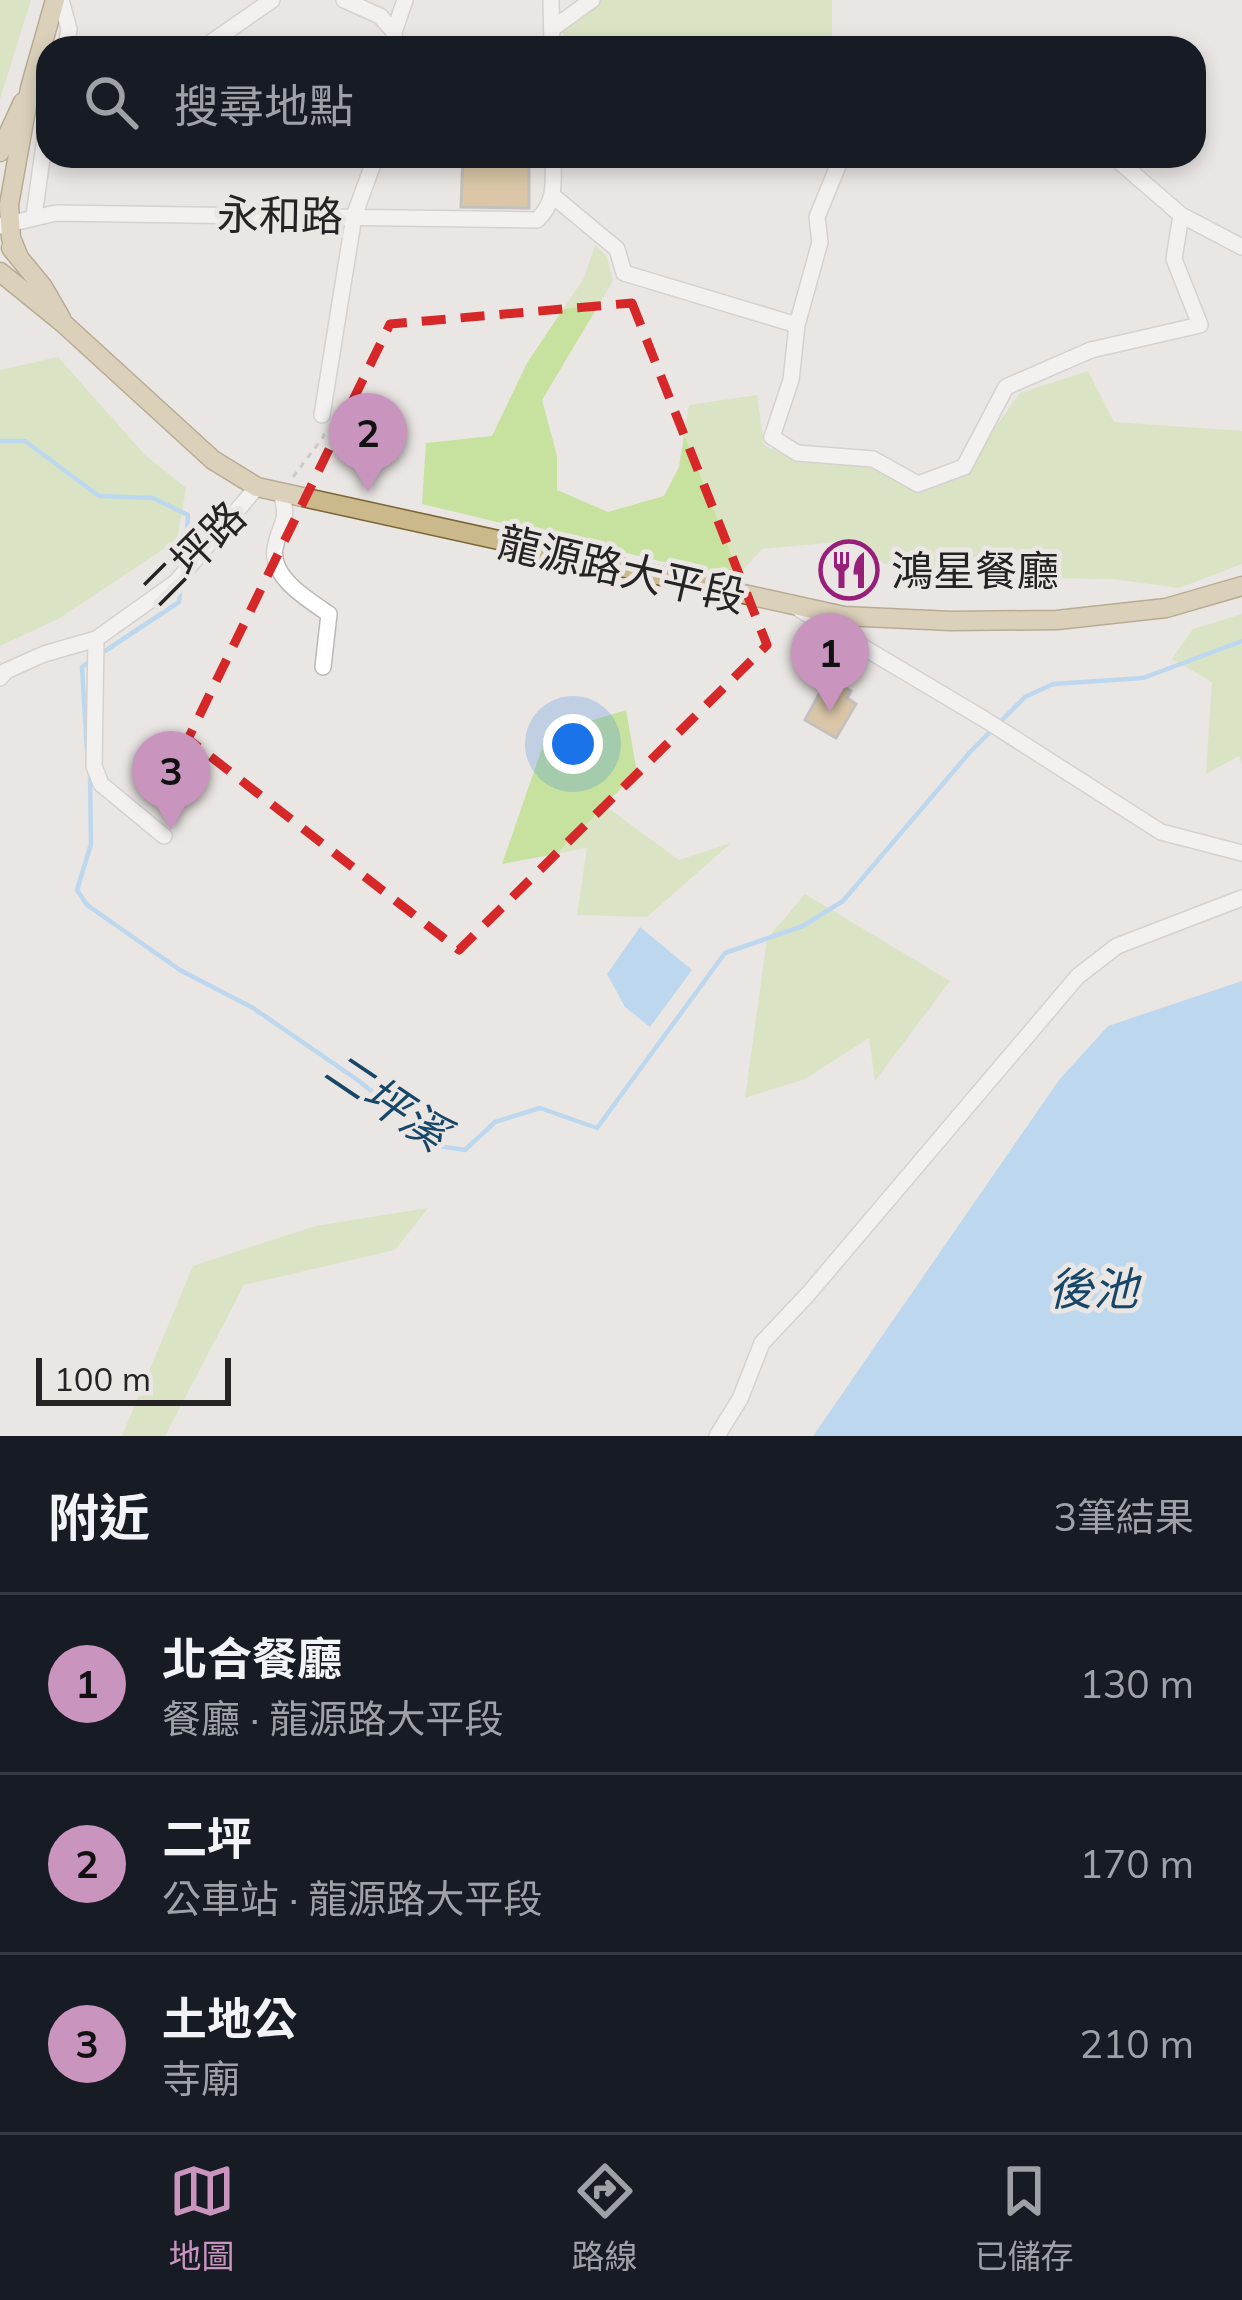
<!DOCTYPE html>
<html lang="zh-TW">
<meta charset="utf-8">
<style>
body{margin:0;font-family:Mulish,"Noto Sans TC",sans-serif;background:#242831;color:#f1f3f6}
.scale{position:absolute;left:36px;bottom:30px;width:195px;box-sizing:border-box;padding-left:12px;border:6px solid #252323;border-top:0;font-size:33px;line-height:42px;white-space:nowrap;color:#252323;-webkit-text-stroke:9px #eae6e4;paint-order:stroke}
.you{position:absolute;left:573px;top:744px;width:42px;height:42px;margin:-30px;border:9px solid #fff;border-radius:50%;background:#1a73e8;box-shadow:0 0 0 18px #1a73e833}
.badge{display:grid;place-items:center;width:78px;height:78px;border-radius:50%;background:#c994be;color:#111;font-size:39px;font-weight:700}
.pin{position:absolute;translate:-50% -99px;filter:drop-shadow(0 3px 6px #0008)}
.pin::after{content:'';position:absolute;top:63px;width:42px;height:36px;background:inherit;clip-path:polygon(0 0,100% 0,50% 100%)}
.list{margin:0;padding:0;list-style:none}
h2{display:flex;justify-content:space-between;align-items:center;height:156px;margin:0;padding:0 48px;font-size:51px}
h2 small{font-size:39px;font-weight:400;color:#9ea1a6}
.list li{display:grid;grid-template-columns:78px 1fr auto;gap:36px;align-items:center;box-sizing:border-box;height:180px;padding:0 48px;border-top:3px solid #363941}
.list b{display:block;font-size:45px;white-space:nowrap}
.list p{margin:0;font-size:39px;white-space:nowrap;color:#9ea1a6}
.list em{font-size:39px;font-style:normal;color:#9ea1a6}
.icon{flex:none;width:66px;height:66px;fill:none;stroke:currentColor;stroke-width:2;stroke-linecap:round;stroke-linejoin:round}
.map{position:relative;flex:none;width:1242px;height:1436px;overflow:hidden}
.search{position:absolute;background:#171b24;box-shadow:0 6px 18px #0003;left:36px;right:36px;top:36px;height:132px;display:flex;align-items:center;gap:30px;box-sizing:border-box;padding:0 42px;border-radius:36px;color:#9ea1a6;font-size:45px}
.sheet{height:696px;background:#171b24}
nav{display:flex;justify-content:space-around;align-items:center;box-sizing:border-box;height:168px;border-top:3px solid #363941;background:#171b24;font-size:33px;color:#9ea1a6}
nav a{display:grid;justify-items:center;gap:6px}
nav .on{color:#c994be}
.map>svg:first-child{display:block}
.green{fill:#c7e19e}
.water{fill:#87c8fa}
.lines{fill:none;stroke-linecap:round;stroke-linejoin:round}
.stream{stroke:#87c8fa;stroke-width:4.5}
.building{fill:#cba360;stroke:#959390;stroke-width:3}
.minor-casing{stroke:#bcb8b6;stroke-width:18}
.major-casing{stroke:#7a6534;stroke-width:21}
.path{stroke:#aca8a7;stroke-width:3;stroke-dasharray:6 6;stroke-linecap:butt}
.minor{stroke:#fff;stroke-width:15}
.major{stroke:#cbb88b;stroke-width:18}
.marked{fill:none;stroke:#d62828;stroke-width:9;stroke-dasharray:24 15;stroke-linejoin:round}
.labels{text-anchor:middle;dominant-baseline:central;stroke-width:10;stroke-linejoin:round;paint-order:stroke}
.street-label{font-size:42px;fill:#252323;stroke:#eae6e4}
.poi-label{font-size:42px;fill:#252323;stroke:#eae6e4;text-anchor:start}
.water-label{font-size:45px;font-style:italic;fill:#174768;stroke:#eae6e4}
</style>
<div class="map">
<svg width="1242" height="1436" viewBox="0 0 1242 1436">
<rect width="100%" height="100%" fill="#eae6e4"/>
<path class="green" d="M0 0H31L0 99Z
M595 0H832V48H564L562 23Z
M595 245 607 257 613 281 542 400 557 456V490L608 512 664 496 679 467 689 405 757 395 764 445 799 462 870 465 915 492 958 479 1020 393 1088 371 1114 422 1242 431V564L1179 588 1113 579 960 578 885 564 849 541 762 549 735 579 422 504 426 443 492 436 527 363 584 278Z
M58 357 145 455 186 488 177 540 58 619 0 646V370Z
M1242 614V765L1239 756 1206 774 1212 682 1172 659 1193 629Z
M626 710 637 773 604 805 679 860 731 843 647 917 577 915 587 848 502 864 547 734Z
M805 894 950 981 875 1081 869 1038 805 1079 745 1098 767 939Z
M428 1208 395 1250 244 1285 165 1436H122L193 1266 315 1226Z"/>
<path class="water" d="M640 927 692 970 650 1027 625 1007 607 974Z
M1242 981V1436H813L1059 1080 1108 1026Z"/>
<g class="lines">
<path class="stream" d="M0 441H25L99 496 153 498 188 515 185 562
M102 653 179 602 181 586
M87 750 82 667 93 659
M90 773 91 844 77 890 87 905 180 970 253 1008 359 1081 439 1146 465 1150 495 1122 540 1108 597 1128 725 953 803 926 843 901 970 752 1025 697 1053 684 1143 678 1242 641"/>
</g>
<path class="building" d="M463 156H529V208L461 207Z
M858 549 863 588 840 591 835 552Z
M837 683 851 691 847 698 856 704 836 738 805 720 823 687 832 692Z"/>
<g class="lines">
<defs>
<path id="minor" d="M61 0 69 29 66 48
M344 0 380 16 394 32
M551 0 552 48
M552 29 592 0
M203 48 272 0
M395 48 394 32 405 0
M1100 156 1114 157 1181 215
M553 196 617 249 624 273 797 325 791 380 772 437 797 453 873 459 918 484 964 467 1006 387 1091 350 1200 325 1174 259 1181 215 1242 247
M34 215 48 117
M0 226 56 213 537 220C557 201 553 182 553 156
M797 325 820 242 817 217 840 161
M322 415 354 216 376 156
M281 493C290 523 280 521 275 548 270 578 309 600 329 614L323 667
M799 609 984 719 1161 832 1242 853
M96 639 94 766 101 784 164 836
M0 678 6 671 44 654 96 639 176 582 257 487
M717 1436 740 1399 762 1343 809 1293 1078 976 1117 946 1242 898"/>
<path id="major" d="M0 152 23 102
M11 248 43 287 61 318
M18 255 11 238 9 205 30 88 55 0
M0 272 63 323 213 460 257 487 844 616 951 621 1057 620 1166 608 1242 586"/>
</defs>
<use href="#minor" class="minor-casing"/>
<use href="#major" class="major-casing"/>
<path class="path" d="M293 477 324 436 323 431"/>
<use href="#minor" class="minor"/>
<use href="#major" class="major"/>
</g>
<path d="M0 0H1242V1436H0ZM632 303 767 645 459 950 188 739 390 324Z" fill="#eae6e4" fill-opacity=".55" fill-rule="evenodd"/>
<path class="marked" d="M632 303 767 645 459 950 188 739 390 324Z"/>
<defs>
<symbol id="restaurant-ring" viewBox="-11 -11 22 22"><circle r="9.5" fill="#eae6e4" stroke="#981f79" stroke-width="1.5"/><path d="M-5-6h1v4h1v-4h1v4h1v-4h1v5L-1.5 .5V6h-2V.5L-5-1ZM5-6V6H3V1.5H1.5Q1.5-4 5-6Z" fill="#981f79"/></symbol>
</defs>
<g fill-rule="evenodd">
<use href="#restaurant-ring" x="816" y="537" width="66" height="66"/>
</g>
<g class="labels">
<g class="street-label">
<text transform="translate(280 215) rotate(1)">永和路</text>
<text transform="translate(193 553) rotate(-45)">二坪路</text>
<text transform="translate(622 569) rotate(13)">龍源路大平段</text>
</g>
<g class="poi-label">
<text x="891" y="570">鴻星餐廳</text>
</g>
<g class="water-label">
<text transform="translate(387 1100) rotate(34)">二坪溪</text>
<text x="1093" y="1288">後池</text>
</g>
</g>
</svg>
<div class="scale">100 m</div>
<div class="you"></div>
<div class="pin badge" style="left:830px;top:712px">1</div>
<div class="pin badge" style="left:368px;top:492px">2</div>
<div class="pin badge" style="left:171px;top:830px">3</div>
<div class="search"><svg class="icon" aria-label="search" viewBox="0 0 24 24"><circle cx="10" cy="10" r="6"/><path d="M15 15l6 6"/></svg>搜尋地點</div>
</div>
<section class="sheet">
<h2>附近<small>3筆結果</small></h2>
<ul class="list">
<li><span class="badge">1</span><div><b>北合餐廳</b><p>餐廳 · 龍源路大平段</p></div><em>130 m</em></li>
<li><span class="badge">2</span><div><b>二坪</b><p>公車站 · 龍源路大平段</p></div><em>170 m</em></li>
<li><span class="badge">3</span><div><b>土地公</b><p>寺廟</p></div><em>210 m</em></li>
</ul>
</section>
<nav>
<a class="on"><svg class="icon" aria-label="map" viewBox="0 0 24 24"><path d="M3 6l6-2 6 2 6-2v14l-6 2-6-2-6 2zM9 4v14M15 6v14"/></svg>地圖</a>
<a><svg class="icon" aria-label="directions" viewBox="0 0 24 24"><path d="M12 3l9 9-9 9-9-9zM9 14v-3h6M13 9l2 2-2 2"/></svg>路線</a>
<a><svg class="icon" aria-label="saved" viewBox="0 0 24 24"><path d="M7 4h10v16l-5-4-5 4z"/></svg>已儲存</a>
</nav>
